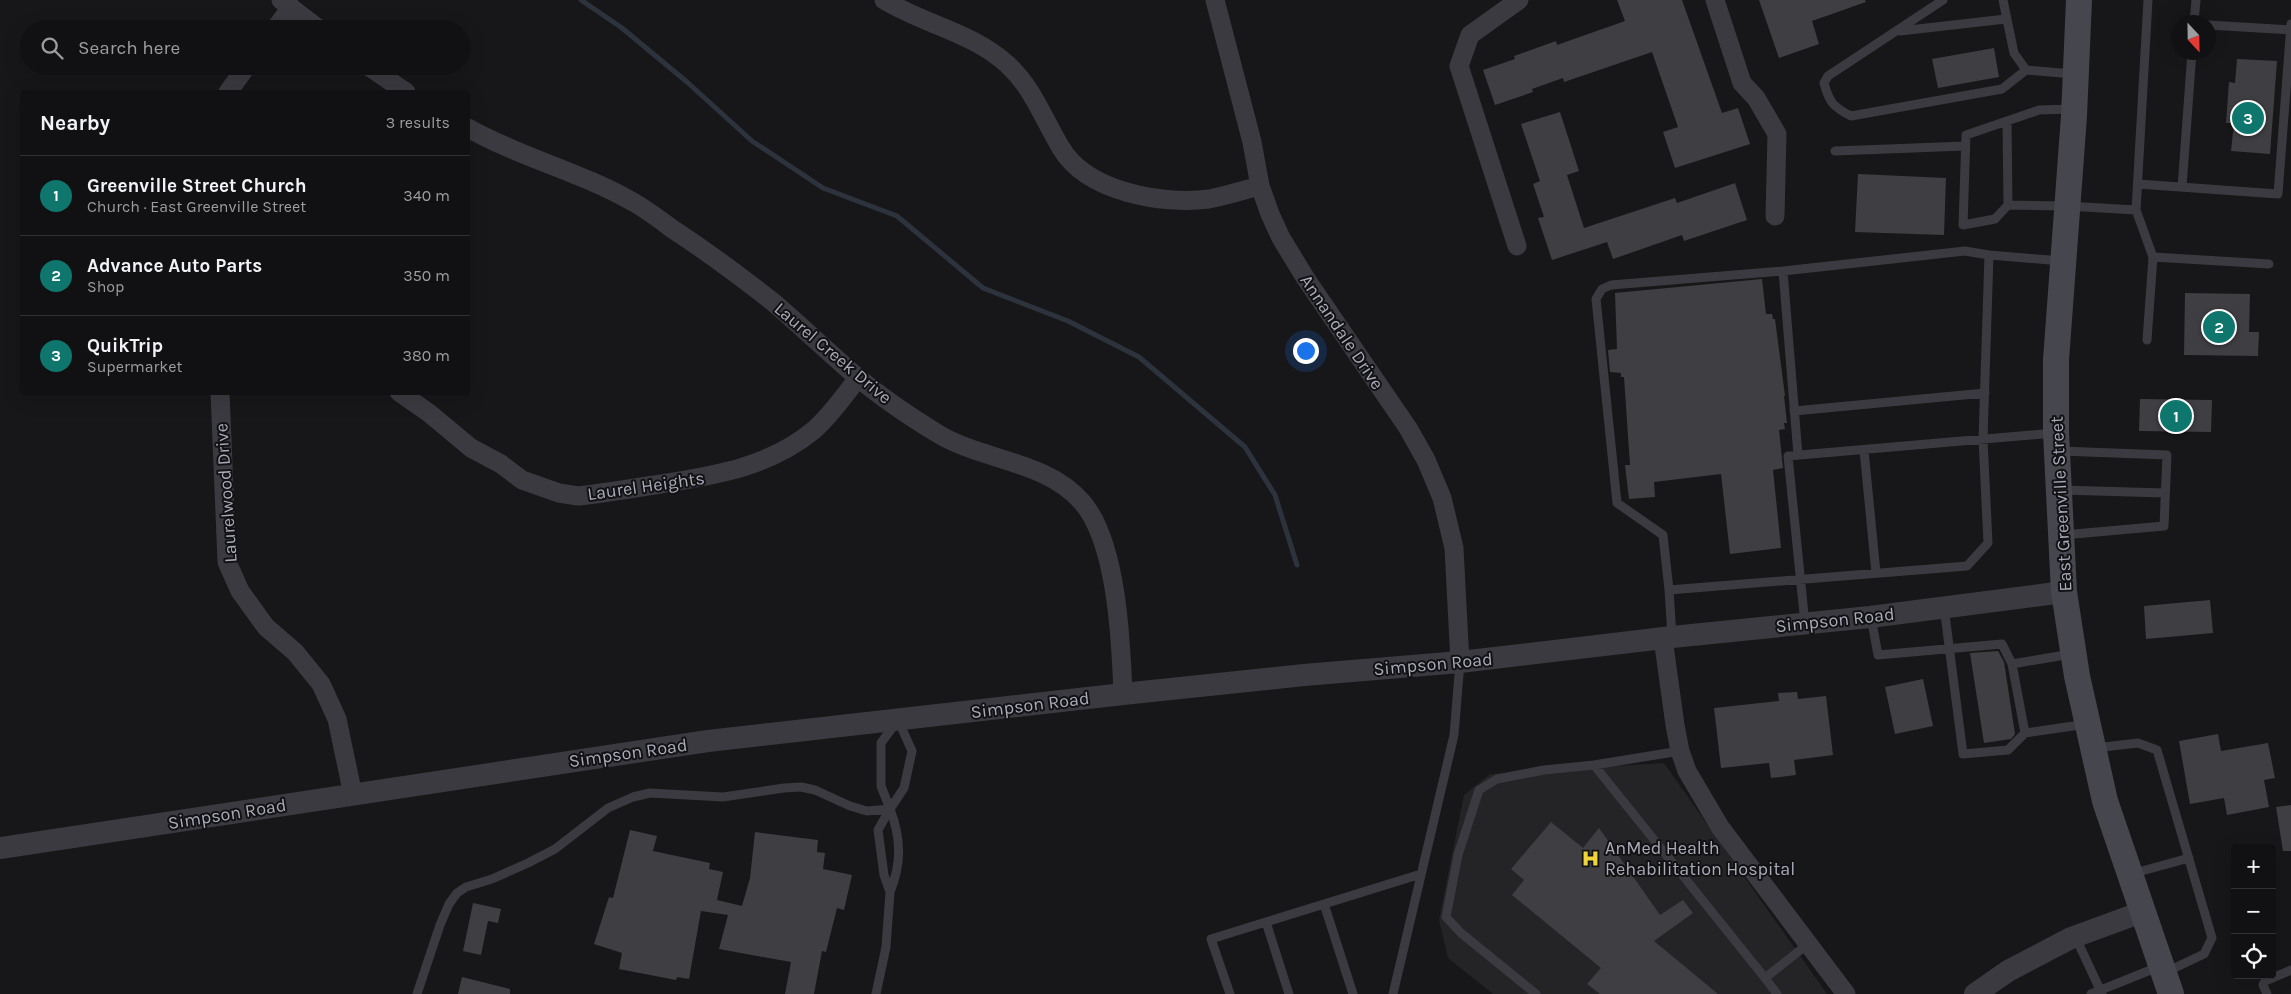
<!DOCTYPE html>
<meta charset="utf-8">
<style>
body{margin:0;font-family:Karla,sans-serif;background:#1a1a1c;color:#f1f3f6}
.controls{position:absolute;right:15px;bottom:15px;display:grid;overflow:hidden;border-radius:5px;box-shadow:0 5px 20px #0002}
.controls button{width:45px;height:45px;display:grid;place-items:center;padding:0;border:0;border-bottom:1px solid #303133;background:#111113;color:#f1f3f6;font:25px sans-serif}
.compass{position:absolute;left:2171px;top:15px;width:45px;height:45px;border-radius:50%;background:#111113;box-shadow:0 5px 20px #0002;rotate:158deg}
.you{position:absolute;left:1305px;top:350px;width:18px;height:18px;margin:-12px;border:4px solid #fff;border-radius:50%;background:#1a73e8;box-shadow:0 0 0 8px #1a73e833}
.badge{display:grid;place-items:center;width:32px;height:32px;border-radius:50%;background:#0f766e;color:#fff;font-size:16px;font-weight:700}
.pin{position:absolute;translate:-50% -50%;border:2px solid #fff;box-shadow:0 1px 5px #0006}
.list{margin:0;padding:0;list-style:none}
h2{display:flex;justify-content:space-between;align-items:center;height:65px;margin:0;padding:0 20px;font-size:21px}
h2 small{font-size:16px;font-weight:400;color:#9c9da0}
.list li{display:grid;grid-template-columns:32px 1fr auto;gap:15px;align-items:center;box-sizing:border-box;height:80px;padding:0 20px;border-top:1px solid #303133}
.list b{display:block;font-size:19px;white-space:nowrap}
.list p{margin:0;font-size:16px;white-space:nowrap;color:#9c9da0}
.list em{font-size:16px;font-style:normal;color:#9c9da0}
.icon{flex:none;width:28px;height:28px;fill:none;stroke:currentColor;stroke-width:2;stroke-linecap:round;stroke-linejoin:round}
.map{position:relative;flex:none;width:2291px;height:994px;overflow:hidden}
.search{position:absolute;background:#111113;box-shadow:0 5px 20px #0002;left:20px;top:20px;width:450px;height:55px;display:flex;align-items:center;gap:12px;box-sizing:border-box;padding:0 18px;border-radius:28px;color:#9c9da0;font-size:19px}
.panel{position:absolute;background:#111113;box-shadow:0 5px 20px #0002;left:20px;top:90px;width:450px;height:305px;border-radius:5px}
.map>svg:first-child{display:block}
.built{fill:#242326}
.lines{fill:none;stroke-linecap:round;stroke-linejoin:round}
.stream{stroke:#2d333d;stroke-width:5}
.building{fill:#3f3f43}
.service{stroke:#3a3a40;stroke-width:9}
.minor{stroke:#3a3a40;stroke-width:19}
.tertiary{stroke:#3a3a40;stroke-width:22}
.secondary{stroke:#46474e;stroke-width:26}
.labels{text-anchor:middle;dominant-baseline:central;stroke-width:4;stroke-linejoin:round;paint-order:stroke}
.street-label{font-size:18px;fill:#a9abb9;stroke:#121214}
.poi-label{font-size:18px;fill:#a9abb9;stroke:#121214;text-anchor:start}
</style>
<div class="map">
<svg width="2291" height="994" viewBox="0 0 2291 994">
<rect width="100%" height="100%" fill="#171719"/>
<path class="built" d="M1664 763 1827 994H1493L1448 958 1439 920 1464 795 1490 774Z"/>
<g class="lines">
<path class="stream" d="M581 0 622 28 687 82 752 141 823 188 897 216 983 288 1068 321 1139 357 1245 447 1275 495 1297 565"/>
</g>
<path class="building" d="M1617 0H1682L1722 113 1738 108 1750 144 1675 168 1663 132 1678 127 1652 52 1564 82 1563 78 1532 89 1533 92 1495 105 1483 70 1515 59 1514 56 1556 41 1557 45 1625 21Z
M1759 0H1865L1866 2 1812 21 1819 44 1779 58Z
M1994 48 1999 77 1938 88 1932 59Z
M2237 59 2277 61 2270 154 2231 151 2234 123H2226L2229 82 2235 83Z
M1560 112 1579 171 1567 175 1584 228 1675 198 1677 203 1735 183 1747 220 1684 241 1682 235 1613 259 1607 242 1552 260 1538 218 1544 217 1533 184 1540 181 1521 124Z
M1858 174 1946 178 1944 235 1855 232Z
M1762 279 1766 314H1772L1773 319H1775L1785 396H1784L1787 423H1784L1785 429 1779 430 1783 468 1773 470 1781 548 1730 554 1721 474 1654 482 1655 497 1629 499 1625 465H1630L1624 377H1621V373L1610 372 1608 350 1617 349 1615 293Z
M2185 293 2250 294 2249 332H2259L2258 356 2184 355Z
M2140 399 2212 400 2211 432 2139 431Z
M2210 600 2213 633 2146 639 2144 606Z
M1998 651 2004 662 2015 734 2011 739 1984 743 1970 653Z
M1923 679 1933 726 1895 734 1885 687Z
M1797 692 1798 699 1826 696 1833 755 1794 760 1796 775 1771 778 1769 763 1721 768 1714 708 1779 701 1778 693Z
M2218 734 2221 751 2268 743 2275 778 2264 780 2269 807 2227 815 2224 798 2190 804 2179 741Z
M2291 805V851H2283L2276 807Z
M1551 822 1583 848 1599 828 1660 915 1683 900 1693 913 1654 941 1718 994H1600L1587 984 1601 968 1512 895 1524 880 1511 869Z
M630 830 657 836 653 851 710 863 709 869 723 872 717 900 742 906 750 878 755 832 818 840 817 852 825 853 823 869 852 875 844 910 837 908 826 952 822 951 814 994H785L791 962 719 949 728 915 701 911 689 979 677 977 676 980 619 969 622 953 594 944 609 897 613 898Z
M473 903 501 909 498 923 488 921 481 955 463 951Z
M462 977 510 989V994H458Z"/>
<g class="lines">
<path class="service" d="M1943 0 1828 76 1824 83C1829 102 1833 107 1851 116L2002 89 2026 70
M2003 0 2014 53 2026 70 2073 74
M2194 22 2196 0
M2208 25 2291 30
M1900 31 2006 19
M2007 121 2039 110 2072 109
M1835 151 1965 146
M2138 184 2278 194 2291 24
M2182 187 2192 52
M2008 205 2007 121 1966 135 1963 225 1995 219 2008 205 2067 206 2136 210 2148 0
M2136 210 2153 257 2269 264
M2147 340 2153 257
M1794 411 1985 393
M1864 450 1876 573
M2060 451 2167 455 2164 526 2063 535
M1798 455 1783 271 1965 251 1989 255
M2061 490 2165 493
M1669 590 1663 535 1617 503 1596 299 1602 289 1611 285 1783 271
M1944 607 1963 754 2008 750 2025 733
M1871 617 1878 655 2002 644 2012 664
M1805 624 1788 456 2054 433
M1672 636 1669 590 1967 566 1988 543 1983 439 1989 255 2061 261
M2071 654 2012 664 2025 733 2087 724
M898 720 912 751 904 788 890 809 881 786V743Z
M2095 748 2138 743 2157 750 2212 938 2204 954 2166 972
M1680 751 1594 765 1765 978 1809 943
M890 809C901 838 902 863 890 892L884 875 878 830Z
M2131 874 2189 858
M1324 904 1353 994
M1266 922 1289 994
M2075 936 2102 994
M1765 978 1777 994
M417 994 440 925 449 904 457 893 466 887 492 879 528 863 555 849 608 808 633 797 650 793 723 797 784 788 801 787 815 790 850 806 867 811 890 809
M876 994 886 947 890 892
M1230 994 1211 939 1421 874
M1393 994 1454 735 1460 662
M1536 994 1461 933 1446 917 1458 855 1479 790 1497 779 1544 770 1594 765
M2091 994 2158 967
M2267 994 2263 985 2265 981 2291 970"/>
<path class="minor" d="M281 0 319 29
M884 0C925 25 972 32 1008 65 1033 88 1044 120 1061 148 1087 192 1162 205 1209 199 1226 196 1243 190 1260 186
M1215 0 1252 142 1260 186 1270 214 1281 238 1306 279 1408 428 1426 460 1442 498 1454 548 1460 662
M1715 0 1742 83 1756 98 1777 134 1775 216
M275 29 291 7
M368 66 406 92
M228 92 247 66
M468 128C519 157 581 172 633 202 646 209 659 219 671 228 706 251 740 276 773 302 801 326 828 352 856 376 882 398 912 418 940 435 985 461 1046 461 1082 502 1117 542 1121 641 1123 694
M1517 246 1459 66 1470 35 1519 0
M220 392 227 562 240 591 266 627 295 652 321 684 337 719 353 795
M399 392 429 413 471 448 501 464 522 480 559 493 578 496C606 493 634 488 661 484 717 475 769 467 814 430 831 415 844 396 858 378
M1663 638 1675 725 1680 751 1687 771 1720 827 1846 994"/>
<path class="tertiary" d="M0 848 708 741 1123 694 1304 675 1460 662 1672 637 1870 617 2064 592
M1975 994 2008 971 2071 938 2142 912"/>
<path class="secondary" d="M2079 0 2074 116 2056 360V433L2064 592 2077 676 2105 801 2171 994"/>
</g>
<defs>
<symbol id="hospital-bare" viewBox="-9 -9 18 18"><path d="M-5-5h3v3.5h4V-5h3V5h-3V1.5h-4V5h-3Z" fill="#efd539" stroke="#121214" stroke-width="2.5" paint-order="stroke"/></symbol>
</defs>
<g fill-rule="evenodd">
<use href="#hospital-bare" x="1578" y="846" width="25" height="25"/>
</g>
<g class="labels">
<g class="street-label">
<text transform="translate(1342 332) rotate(56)">Annandale Drive</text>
<text transform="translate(833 353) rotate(40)">Laurel Creek Drive</text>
<text transform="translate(646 486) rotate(-8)">Laurel Heights</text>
<text transform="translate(226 493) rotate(-94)">Laurelwood Drive</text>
<text transform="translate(2061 504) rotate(-93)">East Greenville Street</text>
<text transform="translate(1835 620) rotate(-6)">Simpson Road</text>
<text transform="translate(1433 664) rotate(-5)">Simpson Road</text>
<text transform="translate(1030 705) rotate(-7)">Simpson Road</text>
<text transform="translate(628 753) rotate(-8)">Simpson Road</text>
<text transform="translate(227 814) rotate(-9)">Simpson Road</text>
</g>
<g class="poi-label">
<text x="1605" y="848">AnMed Health<tspan x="1605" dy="21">Rehabilitation Hospital</tspan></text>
</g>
</g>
</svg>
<div class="controls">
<button>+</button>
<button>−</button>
<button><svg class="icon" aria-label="locate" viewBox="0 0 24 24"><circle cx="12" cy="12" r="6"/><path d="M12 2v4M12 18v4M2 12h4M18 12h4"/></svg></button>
</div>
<svg class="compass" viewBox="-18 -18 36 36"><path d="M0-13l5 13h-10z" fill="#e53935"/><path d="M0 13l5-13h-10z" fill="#9c9da0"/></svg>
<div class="you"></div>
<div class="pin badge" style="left:2176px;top:416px">1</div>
<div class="pin badge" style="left:2219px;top:327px">2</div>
<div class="pin badge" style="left:2248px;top:118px">3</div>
<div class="search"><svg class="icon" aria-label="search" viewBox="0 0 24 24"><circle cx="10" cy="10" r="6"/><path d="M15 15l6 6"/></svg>Search here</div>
<section class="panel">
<h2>Nearby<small>3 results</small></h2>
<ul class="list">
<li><span class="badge">1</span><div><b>Greenville Street Church</b><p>Church · East Greenville Street</p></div><em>340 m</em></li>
<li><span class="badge">2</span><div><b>Advance Auto Parts</b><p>Shop</p></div><em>350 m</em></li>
<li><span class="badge">3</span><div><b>QuikTrip</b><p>Supermarket</p></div><em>380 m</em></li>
</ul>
</section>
</div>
